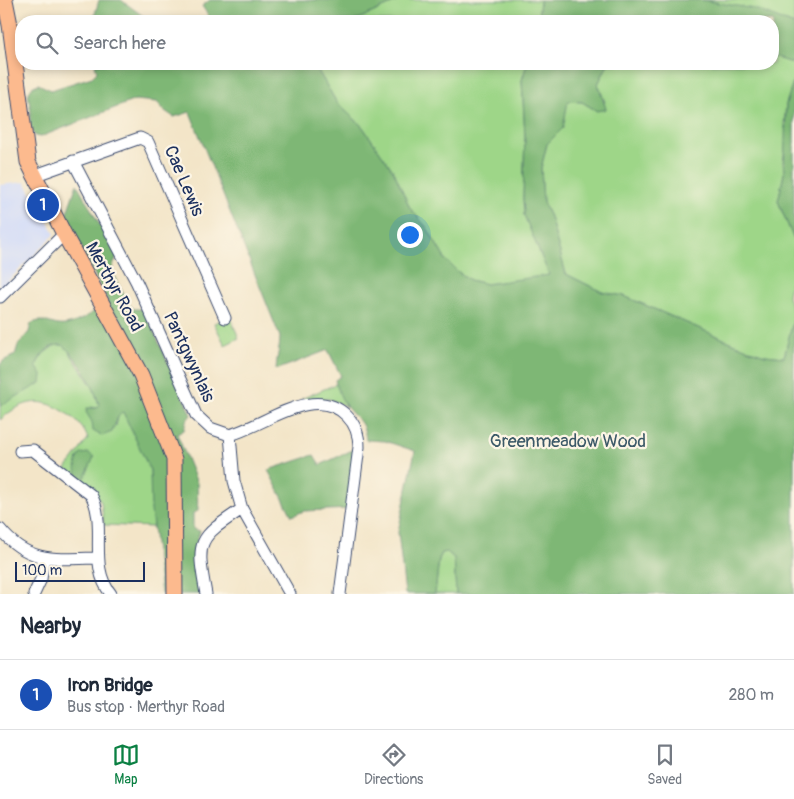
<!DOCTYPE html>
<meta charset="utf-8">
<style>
body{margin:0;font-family:Pangolin,sans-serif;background:#f6f6f7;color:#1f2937}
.scale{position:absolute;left:15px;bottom:12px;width:130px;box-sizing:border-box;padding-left:5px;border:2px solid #1b2f5e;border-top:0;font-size:14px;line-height:18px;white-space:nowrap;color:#1b2f5e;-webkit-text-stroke:4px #fcf5e5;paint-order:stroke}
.you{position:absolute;left:409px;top:234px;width:18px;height:18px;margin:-12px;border:4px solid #fff;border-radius:50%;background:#1a73e8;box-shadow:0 0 0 8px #1a73e833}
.badge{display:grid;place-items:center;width:32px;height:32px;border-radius:50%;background:#0b8043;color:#fff;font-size:16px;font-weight:700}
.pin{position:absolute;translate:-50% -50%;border:2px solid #fff;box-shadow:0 1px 5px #0006}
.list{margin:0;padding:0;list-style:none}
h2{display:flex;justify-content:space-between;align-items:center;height:65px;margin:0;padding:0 20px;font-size:21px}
h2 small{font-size:16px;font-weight:400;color:#747a83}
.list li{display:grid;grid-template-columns:32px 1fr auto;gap:15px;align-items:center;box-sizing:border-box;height:70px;padding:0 20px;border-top:1px solid #e0e1e3}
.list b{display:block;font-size:19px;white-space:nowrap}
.list p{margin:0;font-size:16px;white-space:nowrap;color:#747a83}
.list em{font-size:16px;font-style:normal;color:#747a83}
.icon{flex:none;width:28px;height:28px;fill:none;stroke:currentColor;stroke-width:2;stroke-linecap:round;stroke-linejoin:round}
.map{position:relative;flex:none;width:794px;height:594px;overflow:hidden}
.search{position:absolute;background:#fff;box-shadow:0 2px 8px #0003;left:15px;right:15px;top:15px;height:55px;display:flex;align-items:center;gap:12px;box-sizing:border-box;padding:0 18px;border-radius:20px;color:#747a83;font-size:19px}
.sheet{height:135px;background:#fff}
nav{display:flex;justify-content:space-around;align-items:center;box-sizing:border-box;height:70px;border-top:1px solid #e0e1e3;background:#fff;font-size:14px;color:#747a83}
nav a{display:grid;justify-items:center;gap:2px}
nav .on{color:#0b8043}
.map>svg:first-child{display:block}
.built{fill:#d0daf9}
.green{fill:#9ed688;stroke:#5c8273}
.forest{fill:#7eb774;stroke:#4c7369}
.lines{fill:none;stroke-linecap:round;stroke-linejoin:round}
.minor-casing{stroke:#3b4a6e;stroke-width:13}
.major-casing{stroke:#3b4a6e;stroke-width:17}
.minor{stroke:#fff;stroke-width:11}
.major{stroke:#fcba8e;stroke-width:15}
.labels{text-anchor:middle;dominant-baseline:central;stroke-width:4.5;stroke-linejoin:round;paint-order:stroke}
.street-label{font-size:18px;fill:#1b2f5e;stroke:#fcf5e5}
.park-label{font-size:18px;fill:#3c5968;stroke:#fcf5e5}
</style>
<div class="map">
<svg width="794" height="594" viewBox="0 0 794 594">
<rect width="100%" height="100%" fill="#fcf5e5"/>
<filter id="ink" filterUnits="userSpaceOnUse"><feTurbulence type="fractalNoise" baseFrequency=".02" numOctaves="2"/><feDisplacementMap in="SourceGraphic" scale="10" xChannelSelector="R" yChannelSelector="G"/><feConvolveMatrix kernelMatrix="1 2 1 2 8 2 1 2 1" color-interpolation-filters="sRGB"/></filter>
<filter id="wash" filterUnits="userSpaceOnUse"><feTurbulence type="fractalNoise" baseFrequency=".0096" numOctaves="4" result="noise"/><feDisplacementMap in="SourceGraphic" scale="20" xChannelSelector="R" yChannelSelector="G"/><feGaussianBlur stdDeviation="1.12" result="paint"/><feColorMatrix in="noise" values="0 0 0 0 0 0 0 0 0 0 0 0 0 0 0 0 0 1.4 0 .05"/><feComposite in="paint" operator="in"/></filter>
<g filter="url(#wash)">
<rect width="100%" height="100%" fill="#f3e5c8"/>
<path class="built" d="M25 182 55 234 0 289V185Z"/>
<path class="green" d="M400 0H540L538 21H354Z
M702 0H794V25L787 22Z
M773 57 794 62V80L786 104 784 124 787 137 783 161 784 174 778 201 794 240V262L788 296 794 317 784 357 765 355 747 349 624 296 602 292 566 274 550 217 543 202 541 168 547 144 563 128 567 101 582 102 597 111 605 102 598 84 608 64H773Z
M314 64H527L522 80 525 136 523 198 524 215 550 276 486 284 470 280 457 271 445 259 427 228 410 208 394 172 362 126 337 103Z
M230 317 239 338 225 345 214 323Z
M55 345H63L68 350 94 389 99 405 97 408 91 407 116 426 118 417 123 411 150 470 153 527 104 525 101 502 92 490 66 469 88 439C84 428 78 422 69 415 43 396 24 399 0 420V406L18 394 43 354Z
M336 384 346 406 329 399H301Z
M447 552 454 558 456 594H435L439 559 442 553Z"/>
<path class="forest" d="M99 0H121L150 21H93Z
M210 0H400L354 21H205L210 18 202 6Z
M540 0H702L755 9 794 25V64L773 57V21H538Z
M95 64H314L337 103 362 126 394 172 410 208 427 228 445 259 457 271 470 280 486 284 549 275 524 215 523 198 525 136 522 80 527 64H608L598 84 606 109 597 111 582 102 568 101 563 128 547 144 541 168 543 202 550 217 566 274 602 292 624 296 747 349 765 355 784 357 794 317V594H456L454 558 447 552 442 553 439 559 435 594H405L398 532 415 451 385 441 366 440C364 419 356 420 346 406 341 399 337 388 335 380L341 376 328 350 276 370C276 359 280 349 280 337L190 112 174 117 165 111 157 102 135 100 40 137 35 136 29 128 31 112 28 94 32 87 38 84 51 90 92 77 97 72Z
M794 80V240L778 201 784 174 786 104Z
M77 184 117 256 111 271 129 304 134 309H144L191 415 186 421 184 430 177 434 197 483 198 511 193 513V529L200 531 193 553 201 594H161L151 510 150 470 123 412 118 417 112 432 102 436 93 431 92 422 86 412 87 408H97L99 405C94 384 79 360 63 345 49 344 41 354 36 366L42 375 41 383 0 406V365L3 361 15 355 18 345 29 332 31 324C44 316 52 327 65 325 80 323 96 310 108 302L66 215Z
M359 447 351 509 304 511 292 516 268 470 314 455 320 465Z
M81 454 88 453 94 457 85 477 81 480 77 477C76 469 75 460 81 454Z"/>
</g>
<g filter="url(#ink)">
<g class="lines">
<defs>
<path id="minor" d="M73 161 137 283 196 415 210 428 230 435C266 425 314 383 347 416 356 425 359 435 359 447L340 594
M33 176 140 138 148 142 225 318
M0 297 64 234
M230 435 234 481 242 509 290 594
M20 451 33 450 91 495C108 525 87 565 111 594
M0 529C28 564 58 559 98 558
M34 594 41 579 44 558
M206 594C196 540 197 539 242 509"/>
<path id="major" d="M5 0 10 25 28 162 64 234 141 375 174 459 175 594"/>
</defs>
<use href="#minor" class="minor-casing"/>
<use href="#major" class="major-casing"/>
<use href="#minor" class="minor"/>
<use href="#major" class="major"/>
</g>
</g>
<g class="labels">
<g class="street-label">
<text transform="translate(184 181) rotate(67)">Cae Lewis</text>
<text transform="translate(114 287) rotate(61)">Merthyr Road</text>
<text transform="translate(189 357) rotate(65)">Pantgwynlais</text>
</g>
<g class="park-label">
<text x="568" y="441">Greenmeadow Wood</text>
</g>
</g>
</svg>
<div class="scale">100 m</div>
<div class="you"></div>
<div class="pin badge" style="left:43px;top:205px;background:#1a4fb4">1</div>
<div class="search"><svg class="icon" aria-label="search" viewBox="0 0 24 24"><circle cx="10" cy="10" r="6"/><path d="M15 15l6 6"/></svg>Search here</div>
</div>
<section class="sheet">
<h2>Nearby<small></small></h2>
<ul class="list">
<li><span class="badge" style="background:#1a4fb4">1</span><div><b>Iron Bridge</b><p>Bus stop · Merthyr Road</p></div><em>280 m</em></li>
</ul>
</section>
<nav>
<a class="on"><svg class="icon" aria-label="map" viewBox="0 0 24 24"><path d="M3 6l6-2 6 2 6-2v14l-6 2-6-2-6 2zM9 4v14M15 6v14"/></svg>Map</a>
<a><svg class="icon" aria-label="directions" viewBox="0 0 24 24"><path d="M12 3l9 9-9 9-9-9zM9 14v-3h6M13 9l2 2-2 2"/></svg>Directions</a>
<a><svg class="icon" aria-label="saved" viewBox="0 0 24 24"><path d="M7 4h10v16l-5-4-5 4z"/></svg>Saved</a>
</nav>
